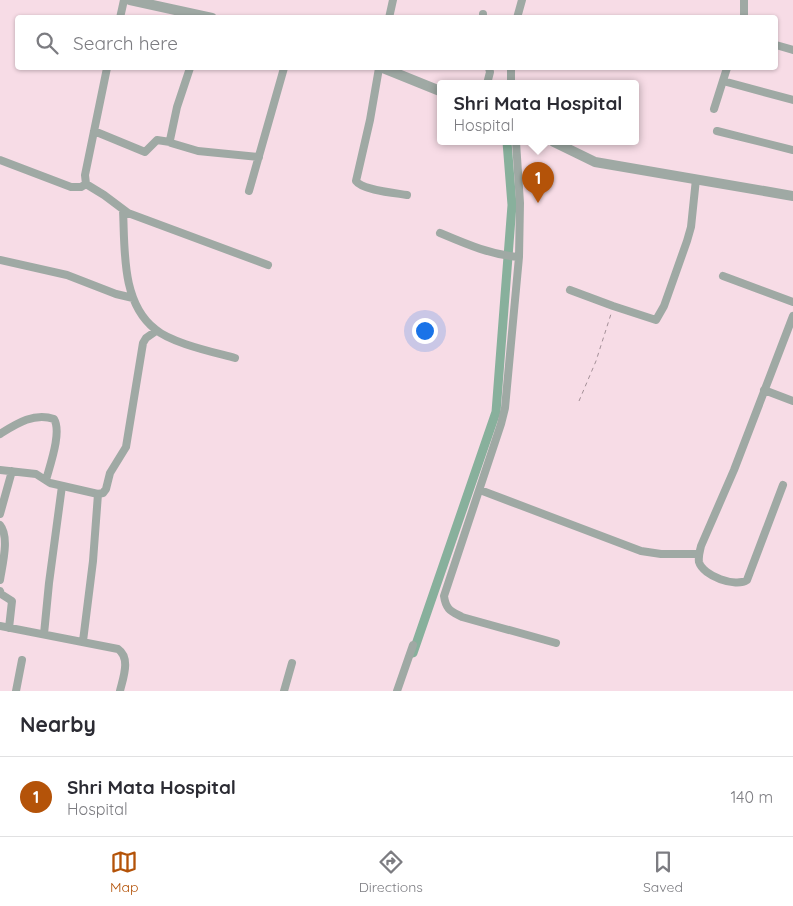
<!DOCTYPE html>
<style>
body{margin:0;font-family:Quicksand,sans-serif;background:#f7f7f7;color:#2b2b33}
.you{position:absolute;left:424px;top:330px;width:18px;height:18px;margin:-12px;border:4px solid #fff;border-radius:50%;background:#1a73e8;box-shadow:0 0 0 8px #1a73e833}
.badge{display:grid;place-items:center;width:32px;height:32px;border-radius:50%;background:#b45309;color:#fff;font-size:16px;font-weight:700}
.pin{position:absolute;translate:-50% -41px;filter:drop-shadow(0 1px 2px #0008)}
.pin::after{content:'';position:absolute;top:26px;width:18px;height:15px;background:inherit;clip-path:polygon(0 0,100% 0,50% 100%)}
.popup{position:absolute;left:437px;top:80px;width:202px;height:65px;box-sizing:border-box;display:grid;place-content:center;border-radius:5px;background:#fff;filter:drop-shadow(0 1px 4px #0005);font-size:16px;white-space:nowrap;color:#7c7c81}
.popup b{font-size:19px;color:#2b2b33}
.popup::after{content:'';position:absolute;left:50%;top:100%;margin-left:-10px;border:10px solid transparent;border-top-color:#fff}
.list{margin:0;padding:0;list-style:none}
h2{display:flex;justify-content:space-between;align-items:center;height:65px;margin:0;padding:0 20px;font-size:21px}
h2 small{font-size:16px;font-weight:400;color:#7c7c81}
.list li{display:grid;grid-template-columns:32px 1fr auto;gap:15px;align-items:center;box-sizing:border-box;height:80px;padding:0 20px;border-top:1px solid #e1e1e2}
.list b{display:block;font-size:19px;white-space:nowrap}
.list p{margin:0;font-size:16px;white-space:nowrap;color:#7c7c81}
.list em{font-size:16px;font-style:normal;color:#7c7c81}
.icon{flex:none;width:28px;height:28px;fill:none;stroke:currentColor;stroke-width:2;stroke-linecap:round;stroke-linejoin:round}
.map{position:relative;flex:none;width:793px;height:691px;overflow:hidden}
.search{position:absolute;background:#fff;box-shadow:0 1px 4px #0004;left:15px;right:15px;top:15px;height:55px;display:flex;align-items:center;gap:12px;box-sizing:border-box;padding:0 18px;border-radius:5px;color:#7c7c81;font-size:19px}
.sheet{height:145px;background:#fff}
nav{display:flex;justify-content:space-around;align-items:center;box-sizing:border-box;height:70px;border-top:1px solid #e1e1e2;background:#fff;font-size:14px;color:#7c7c81}
nav a{display:grid;justify-items:center;gap:2px}
nav .on{color:#b45309}
.map>svg:first-child{display:block}
.lines{fill:none;stroke-linecap:round;stroke-linejoin:round}
.canal{stroke:#88b09c;stroke-width:9}
.path{stroke:#a49098;stroke-width:1;stroke-dasharray:4 4;stroke-linecap:butt}
.minor{stroke:#9fa9a4;stroke-width:8}
.tertiary{stroke:#9fa9a4;stroke-width:10}
</style>
<div class="map">
<svg width="793" height="691" viewBox="0 0 793 691">
<rect width="100%" height="100%" fill="#f7dce6"/>
<g class="lines">
<path class="canal" d="M413 653 496 412 512 205 507 142"/>
<path class="path" d="M579 401 596 361 611 314"/>
<path class="minor" d="M744 0V18
M120 18 124 0
M389 18 393 0
M483 18V14
M517 18 522 0
M776 45 793 50
M107 68 85 175 86 184 104 195 128 213 268 265
M190 68 177 107 170 140 171 143 198 151 259 157
M379 68 370 120 356 181C362 190 395 193 407 195
M723 81 793 100
M487 84 490 72 489 68
M511 84V68
M714 109 727 68
M94 131 145 152 157 140 170 142
M717 131 793 150
M516 142 520 203 519 257 505 408 501 424 444 596C446 610 451 611 462 617L556 643
M0 160 71 187H81L86 184
M249 191 284 68
M123 210C125 249 121 302 155 329 171 343 213 352 235 358
M440 233C466 244 491 255 519 257
M0 260 67 275 116 294 133 298
M723 276 793 302
M570 290 613 306 656 320 664 306 687 241 691 227 696 179
M764 390 793 401
M0 434C16 424 34 412 54 419 62 432 50 465 46 480
M0 470 36 474 50 483 98 494 103 493 106 489 110 473 126 447 143 343 146 338 156 331
M783 485 747 580C736 588 703 576 699 562 698 556 700 551 701 546L734 470 793 316
M480 490 641 551 661 554H699
M0 514 12 471
M0 525C10 537 2 566 0 580
M0 591 1 594 12 601 9 628
M0 626 118 649C131 658 123 678 120 691
M44 634 49 583 62 486
M83 641 93 561 98 494
M16 691 22 660
M284 691 292 663
M397 691 413 645"/>
<path class="tertiary" d="M130 0 212 18
M383 68 440 91
M554 142 595 162 793 196"/>
</g>
</svg>
<div class="you"></div>
<div class="pin badge" style="left:538px;top:203px">1</div>
<div class="popup"><b>Shri Mata Hospital</b>Hospital</div>
<div class="search"><svg class="icon" aria-label="search" viewBox="0 0 24 24"><circle cx="10" cy="10" r="6"/><path d="M15 15l6 6"/></svg>Search here</div>
</div>
<section class="sheet">
<h2>Nearby<small></small></h2>
<ul class="list">
<li><span class="badge">1</span><div><b>Shri Mata Hospital</b><p>Hospital</p></div><em>140 m</em></li>
</ul>
</section>
<nav>
<a class="on"><svg class="icon" aria-label="map" viewBox="0 0 24 24"><path d="M3 6l6-2 6 2 6-2v14l-6 2-6-2-6 2zM9 4v14M15 6v14"/></svg>Map</a>
<a><svg class="icon" aria-label="directions" viewBox="0 0 24 24"><path d="M12 3l9 9-9 9-9-9zM9 14v-3h6M13 9l2 2-2 2"/></svg>Directions</a>
<a><svg class="icon" aria-label="saved" viewBox="0 0 24 24"><path d="M7 4h10v16l-5-4-5 4z"/></svg>Saved</a>
</nav>
